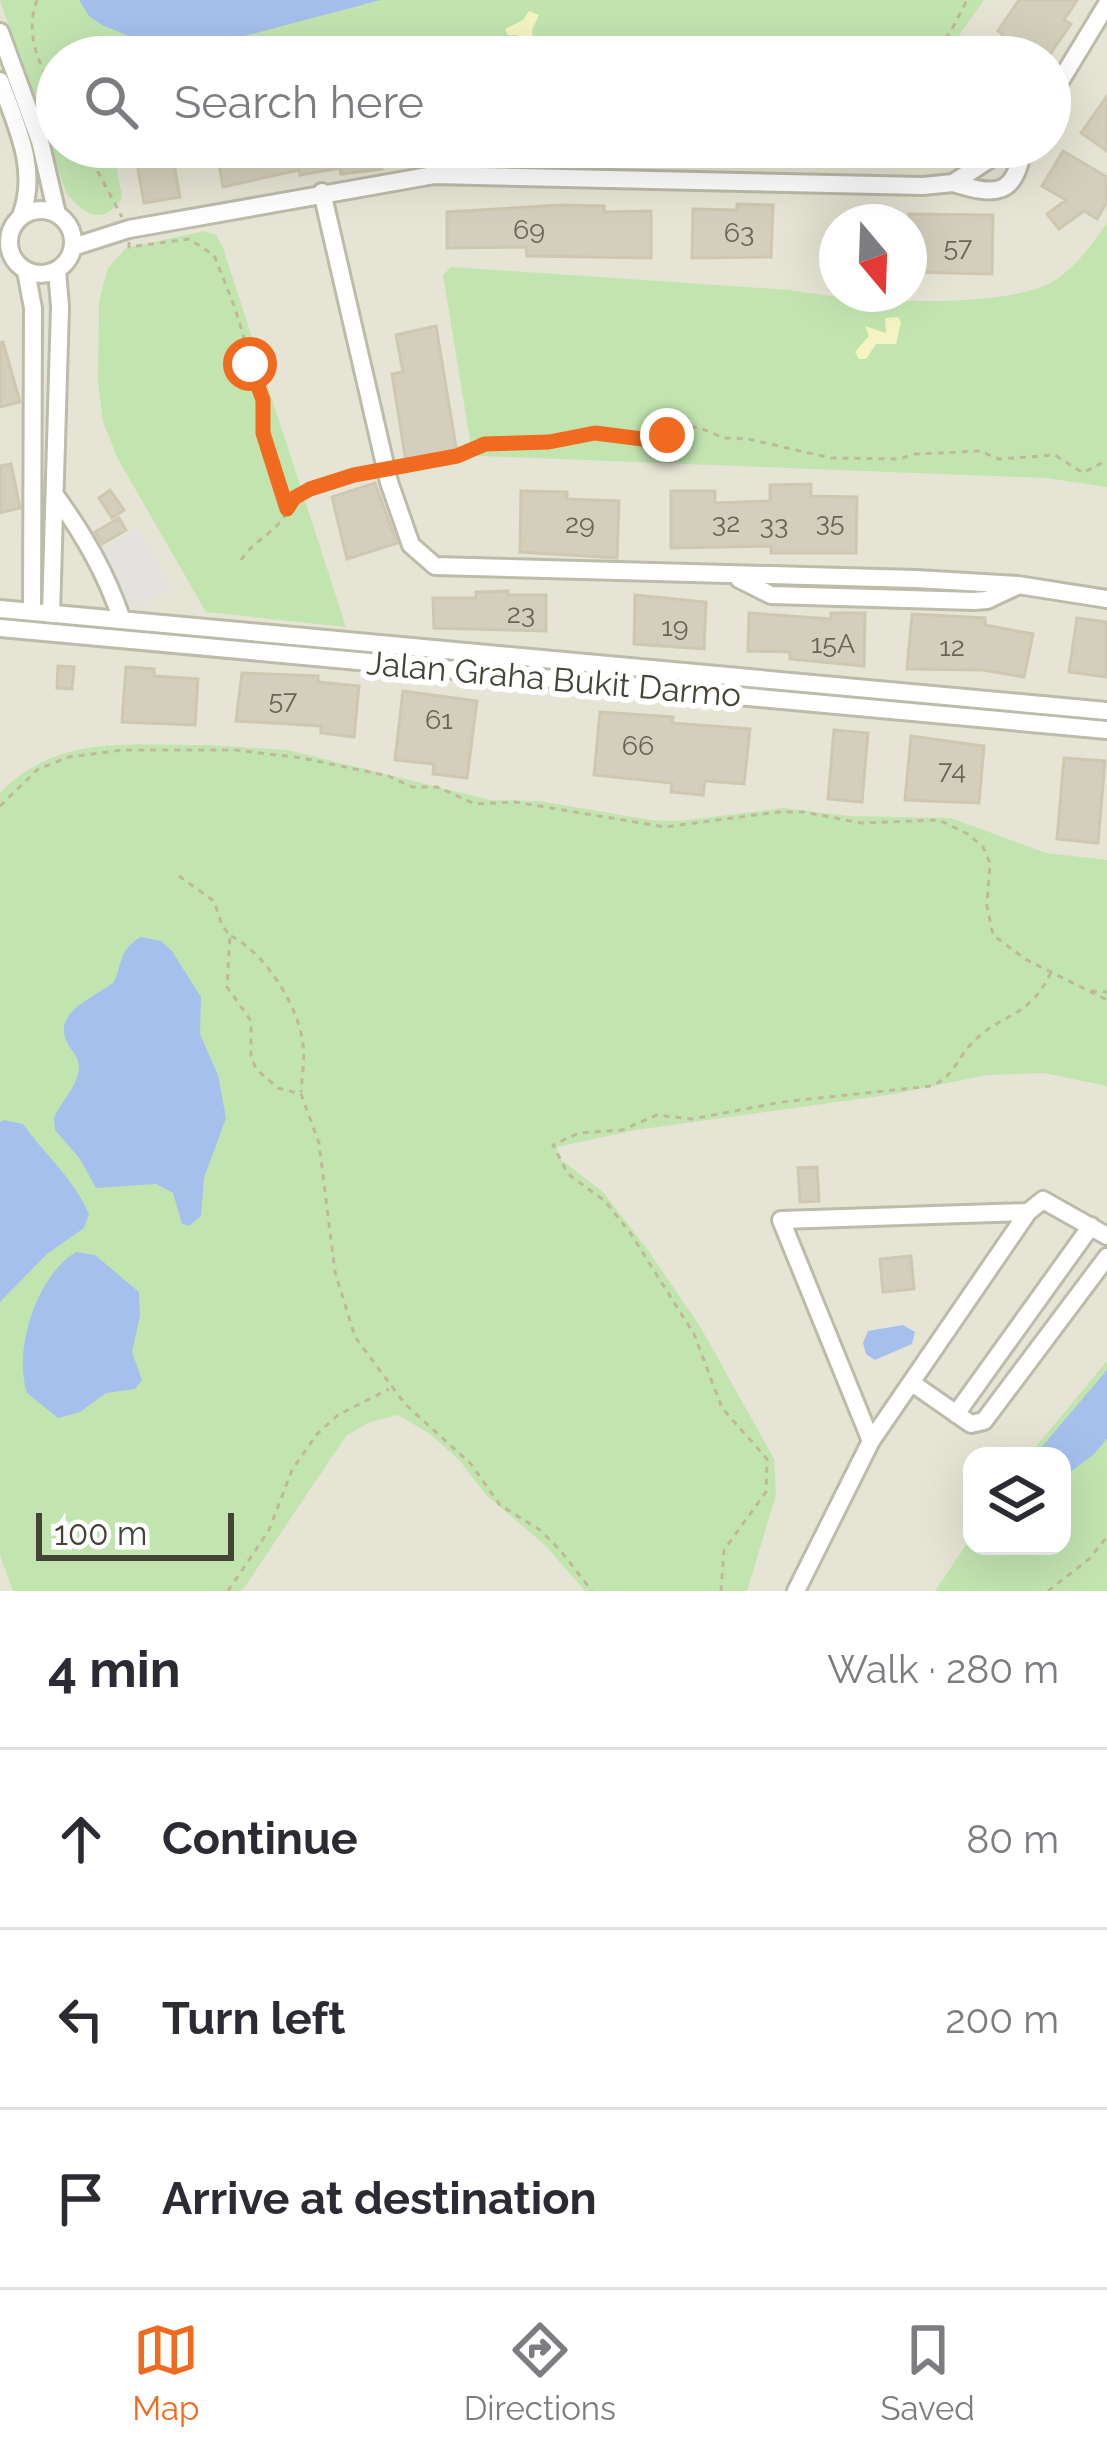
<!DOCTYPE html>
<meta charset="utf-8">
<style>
body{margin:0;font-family:Raleway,sans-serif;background:#f7f7f7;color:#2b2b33}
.controls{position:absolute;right:36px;bottom:36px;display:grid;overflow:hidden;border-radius:24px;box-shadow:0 12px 48px #0002}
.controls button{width:108px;height:108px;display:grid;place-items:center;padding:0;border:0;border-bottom:3px solid #e1e1e2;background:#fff;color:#2b2b33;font:60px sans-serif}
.compass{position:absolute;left:819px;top:204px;width:108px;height:108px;border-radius:50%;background:#fff;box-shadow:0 12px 48px #0002;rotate:161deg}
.scale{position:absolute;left:36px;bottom:30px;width:198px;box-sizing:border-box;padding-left:12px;border:6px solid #454236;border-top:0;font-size:33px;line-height:42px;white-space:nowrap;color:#454236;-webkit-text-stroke:9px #fff;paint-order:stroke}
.stop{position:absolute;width:36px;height:36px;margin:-27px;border:9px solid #f06a1f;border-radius:50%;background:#fff}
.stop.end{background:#f06a1f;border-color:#fff;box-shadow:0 3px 12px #0008}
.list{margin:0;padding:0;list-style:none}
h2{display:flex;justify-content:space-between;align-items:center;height:156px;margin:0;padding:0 48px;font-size:51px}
h2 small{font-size:39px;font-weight:400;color:#7c7c81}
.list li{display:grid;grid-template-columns:78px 1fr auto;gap:36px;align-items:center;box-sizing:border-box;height:180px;padding:0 48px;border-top:3px solid #e1e1e2}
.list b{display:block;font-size:45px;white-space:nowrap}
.list em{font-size:39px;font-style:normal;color:#7c7c81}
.icon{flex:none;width:66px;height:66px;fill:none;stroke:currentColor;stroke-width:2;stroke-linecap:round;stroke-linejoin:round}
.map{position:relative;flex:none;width:1107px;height:1591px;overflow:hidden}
.search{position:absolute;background:#fff;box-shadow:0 12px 48px #0002;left:36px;right:36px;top:36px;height:132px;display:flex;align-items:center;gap:30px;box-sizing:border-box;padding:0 42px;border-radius:66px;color:#7c7c81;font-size:45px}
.sheet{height:696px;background:#fff}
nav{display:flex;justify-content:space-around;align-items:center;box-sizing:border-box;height:168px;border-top:3px solid #e1e1e2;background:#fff;font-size:33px;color:#7c7c81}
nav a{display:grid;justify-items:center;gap:6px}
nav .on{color:#f06a1f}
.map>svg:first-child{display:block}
.residential{fill:#e6e4d4;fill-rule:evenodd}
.green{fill:#c2e5b0}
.sand{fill:#f5f5c3}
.parking{fill:#e3e2de}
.water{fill:#a5c0ed}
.building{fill:#d3cfbc;stroke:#cec8b0;stroke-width:3}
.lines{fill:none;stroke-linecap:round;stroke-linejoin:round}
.minor-casing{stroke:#bdbba9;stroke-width:22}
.path{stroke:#beb99b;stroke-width:3;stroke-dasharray:6 6;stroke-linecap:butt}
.minor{stroke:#fff;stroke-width:16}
.route{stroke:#f06a1f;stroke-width:15}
.labels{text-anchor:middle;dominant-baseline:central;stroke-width:12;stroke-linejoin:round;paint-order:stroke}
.number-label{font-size:27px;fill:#686558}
.street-label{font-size:33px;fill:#454236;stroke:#fff}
</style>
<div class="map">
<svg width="1107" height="1591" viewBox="0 0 1107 1591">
<rect width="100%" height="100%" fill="#f2f1e6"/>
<path class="residential" d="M0 0H1107V1591H0ZM57 57H1050V147H57ZM837 222H909V294H837ZM972 1456H1062V1546H972Z"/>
<path class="green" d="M0 0H984L944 57H57V147H113L122 198C103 227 83 215 66 192Z
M1107 223V487L1046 478 480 456 472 452 443 275 451 267 790 290C847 301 1009 312 1057 279 1077 265 1093 243 1107 223Z
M204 231 216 235 223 248 346 627 206 612 118 459 103 422 98 382 99 301 108 268 126 248Z
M207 745 288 750 490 800 538 801 651 820 680 821 783 808 849 816 951 818 1046 853 1107 860V1086L1044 1073 987 1075 894 1094 636 1130 557 1147 559 1158 604 1193 648 1250 701 1328 774 1459 776 1495 747 1591H585L545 1545 486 1495 460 1461 430 1434 398 1415 370 1422 346 1436 242 1591H13L0 1555V793C57 734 130 745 207 745Z
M1107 1361V1591H935L972 1536V1546H1062V1456H1028Z"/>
<path class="sand" d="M529 11 539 15 532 30 533 42 528 45 517 35H508L505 29 523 20Z
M898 317 901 322 896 344H876L866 359H859L855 352 869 336 865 326 886 333 885 318Z"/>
<path class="parking" d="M137 528 173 587 125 616 90 556Z"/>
<path class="water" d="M79 0H381L191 50 153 46 102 25 89 16Z
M141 937 161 941 172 951 201 997 200 1034 218 1075 226 1118 204 1178 201 1216 189 1226 182 1224 173 1193 156 1184 96 1188 80 1159 55 1130 54 1118C61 1101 78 1087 79 1067 79 1056 71 1051 67 1042 52 1012 94 998 114 982 123 962 119 949 141 937Z
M4 1120 23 1124C45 1155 74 1179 89 1214L84 1228 47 1254 0 1302V1122Z
M76 1252 95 1255 139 1292 140 1316 132 1352 142 1380 135 1389 106 1393 80 1412 58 1418 27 1393C13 1351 36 1276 76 1252Z
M903 1325 915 1332 912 1344 875 1360 866 1354 863 1343 868 1331Z
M1107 1370V1439L1093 1455 1062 1478V1456H1034Z"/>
<path class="building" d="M1019 0H1077L1064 20 1071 24 1048 57H988L1003 34 998 31Z
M1107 96V151L1081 133Z
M134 147H171L180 197 144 203Z
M216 147H379L382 169 341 174 340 168 300 175 299 170 223 187Z
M741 147H778V160H741Z
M822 147H855V160L821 159Z
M1063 151 1107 177V202L1097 219 1084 211 1059 229 1047 214 1066 200 1042 186Z
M737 204 773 205 771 257 692 258 693 209 737 210Z
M561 205 604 206V212L651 211V258L527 256 526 247 447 248V212Z
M909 214 993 215 992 274 909 272Z
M436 326 457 453 406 462 392 374 403 372 396 335Z
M3 342 20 402 0 407V343Z
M11 464 20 508 0 513V466Z
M375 483 397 543 347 559 332 497Z
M811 484V496L857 497 856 553H771V546L671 548V491H715V503L770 501V485Z
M110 490 124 510 112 518 99 498Z
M521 491 567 492V499L619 501 617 558 520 552Z
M119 518 126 530 102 544 95 532Z
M508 591V595H546V631L434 628 433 598H476V592Z
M635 595 706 602 704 649 634 644Z
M749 613 831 619V613H865L864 666 790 659V652L748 651Z
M912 614 985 618V625L1033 634 1024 677 983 670 907 669Z
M1077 618 1107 622V677L1069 672Z
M58 666 74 667 72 689 57 688Z
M126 667 154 669V676L198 679 195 725 122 722Z
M242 673 318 676V682L359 686 354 737 321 733V726L236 721Z
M403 691 477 701 467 778 433 774 434 764 395 760Z
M600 712 673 717 672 723 750 729 744 784 705 781 703 795 671 792 672 783 594 775Z
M834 730 868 733 862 802 828 799Z
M911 736 984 746 979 803 905 800Z
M1064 758 1105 761 1098 843 1057 839Z
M817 1167 819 1201 800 1202 798 1168Z
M911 1256 914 1289 883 1292 880 1259Z"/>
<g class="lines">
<defs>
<path id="minor" d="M0 32 40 141 57 214
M0 81C16 125 39 169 21 216
M1050 98 1107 4
M953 183C996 196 1015 197 1023 147
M322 192 389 482 411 545 435 566 916 579 1018 585 1107 599
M9 242a32 32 0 1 1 64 0a32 32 0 1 1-64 0Z
M73 247 129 229 434 175 923 186 953 183 1008 147
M26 271 33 308 32 612
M55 495C84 535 106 573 122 620
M739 579 771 595 974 601 987 600 1017 586
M0 609 1107 711
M51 614 60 307 57 270
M0 628 1107 730
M1028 1212 1043 1200 1107 1236
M912 1383 971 1424 984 1421 1107 1257
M956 1414 1091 1226
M796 1591 871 1441 1028 1212 781 1220 871 1441"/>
</defs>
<use href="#minor" class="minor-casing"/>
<path class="path" d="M37 0C25 31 37 66 57 91
M673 57C700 42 737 43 765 57
M930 57 951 31 967 0
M97 147 98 172 122 217
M129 242V247L189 239 214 255 235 308 263 400V432L287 509C303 483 343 477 372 472
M399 467 457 456 485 444 549 442 595 433 657 441 675 430 697 427 724 438 748 439 831 458 899 459 915 454 980 451 999 459 1055 455 1083 473 1107 460
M241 560C254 539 280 531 287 510
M0 806 38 769 69 757 123 750H235L302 758 388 776 412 787H437L475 804 515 802 665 827 778 812H804L861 823 939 820 968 834 983 847 990 863 987 906 993 935 1025 959 1107 1000
M179 876 214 901 222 925 230 936 227 987 251 1021V1056L256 1069 278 1088 301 1094 319 1143 335 1272 355 1337 405 1404 471 1464 500 1505 540 1530 560 1550 592 1591
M231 936C265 953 299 1006 303 1045 305 1060 302 1077 301 1092
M1091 991 1107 992
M228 1591 269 1530 292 1470 317 1434 338 1415 389 1389
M721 1591 724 1550 766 1492 767 1459 722 1408 694 1334 631 1234 605 1201 568 1174 553 1145 579 1133 622 1130 657 1115 692 1119 782 1102 931 1086C952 1078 957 1060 971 1044 1001 1012 1029 1020 1051 972
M1048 1591 1089 1559 1107 1537"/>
<use href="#minor" class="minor"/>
</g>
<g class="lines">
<path class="route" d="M250 364 263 400V433L287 509 294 498 310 489 354 475 457 456 485 444 549 442 595 433 658 441 667 435"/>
</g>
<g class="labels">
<g class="number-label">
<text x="529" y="229">69</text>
<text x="739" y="232">63</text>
<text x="958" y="246">57</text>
<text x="830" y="521">35</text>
<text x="726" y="522">32</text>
<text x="580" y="523">29</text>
<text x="774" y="524">33</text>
<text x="521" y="613">23</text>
<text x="675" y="626">19</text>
<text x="833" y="643">15A</text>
<text x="952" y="646">12</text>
<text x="283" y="699">57</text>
<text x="439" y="719">61</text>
<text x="638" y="745">66</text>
<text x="952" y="769">74</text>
</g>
<g class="street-label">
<text transform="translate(554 679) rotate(5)">Jalan Graha Bukit Darmo</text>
</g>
</g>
</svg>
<div class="controls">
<button><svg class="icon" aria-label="layers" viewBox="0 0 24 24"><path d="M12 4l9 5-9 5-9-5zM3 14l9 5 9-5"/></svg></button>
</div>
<svg class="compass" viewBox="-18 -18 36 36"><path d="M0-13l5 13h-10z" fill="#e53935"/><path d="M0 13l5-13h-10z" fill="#7c7c81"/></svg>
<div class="scale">100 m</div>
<div class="stop" style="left:250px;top:364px"></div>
<div class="stop end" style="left:667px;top:435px"></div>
<div class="search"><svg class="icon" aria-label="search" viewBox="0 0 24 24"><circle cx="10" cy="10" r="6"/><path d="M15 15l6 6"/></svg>Search here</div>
</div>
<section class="sheet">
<h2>4 min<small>Walk · 280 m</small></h2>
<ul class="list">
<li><svg class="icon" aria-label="ahead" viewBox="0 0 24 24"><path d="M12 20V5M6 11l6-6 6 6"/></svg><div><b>Continue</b></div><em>80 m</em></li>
<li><svg class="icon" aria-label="left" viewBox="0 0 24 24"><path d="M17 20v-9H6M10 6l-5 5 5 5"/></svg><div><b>Turn left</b></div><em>200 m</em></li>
<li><svg class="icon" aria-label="arrive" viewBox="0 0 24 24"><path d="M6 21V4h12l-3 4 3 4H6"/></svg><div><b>Arrive at destination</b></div></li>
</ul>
</section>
<nav>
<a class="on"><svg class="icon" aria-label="map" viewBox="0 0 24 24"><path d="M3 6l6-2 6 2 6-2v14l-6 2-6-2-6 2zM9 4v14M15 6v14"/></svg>Map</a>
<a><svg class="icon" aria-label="directions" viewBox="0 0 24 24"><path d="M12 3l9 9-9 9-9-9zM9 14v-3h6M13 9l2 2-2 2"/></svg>Directions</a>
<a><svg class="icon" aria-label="saved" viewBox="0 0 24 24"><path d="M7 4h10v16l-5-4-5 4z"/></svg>Saved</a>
</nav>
